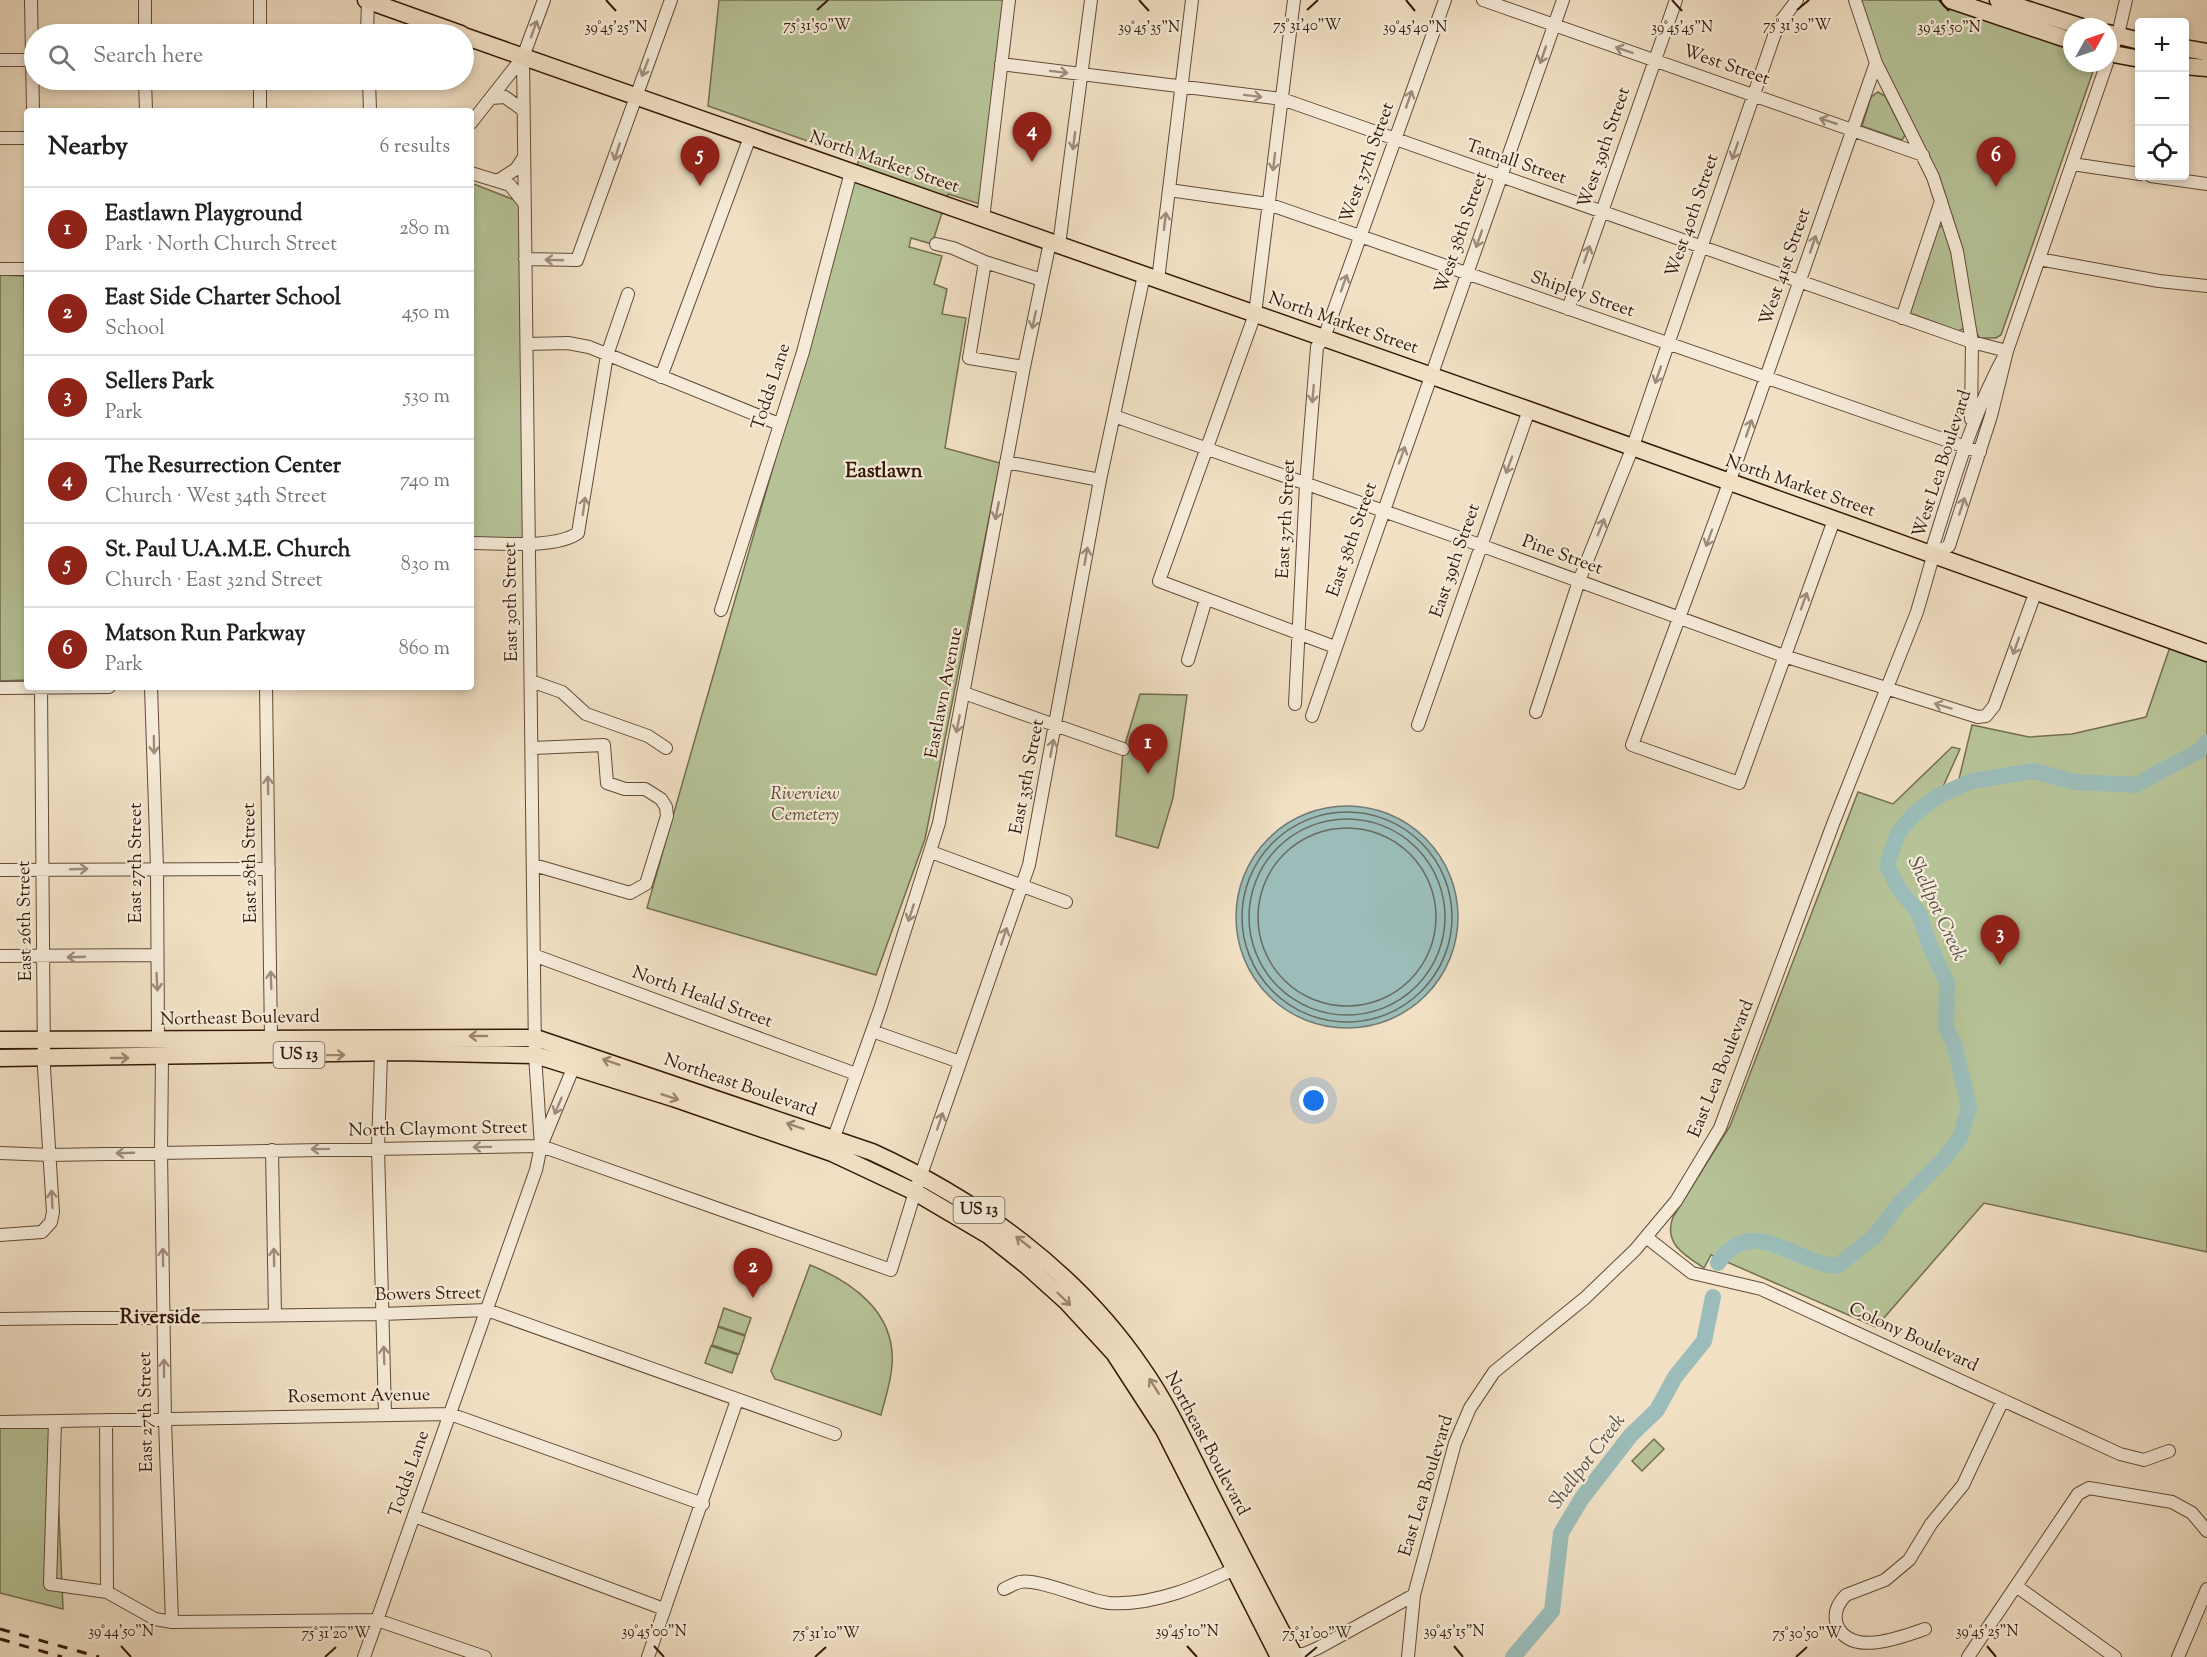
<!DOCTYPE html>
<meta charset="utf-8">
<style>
body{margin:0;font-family:"Sorts Mill Goudy",serif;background:#f2f2f2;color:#202124}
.controls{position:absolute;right:18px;top:18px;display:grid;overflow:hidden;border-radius:6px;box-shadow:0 3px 9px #0003}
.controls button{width:54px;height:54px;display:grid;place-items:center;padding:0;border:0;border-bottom:2px solid #e0e0e0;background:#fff;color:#202124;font:30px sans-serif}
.compass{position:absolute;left:2063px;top:18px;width:54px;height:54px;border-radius:50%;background:#fff;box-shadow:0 3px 9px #0003;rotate:50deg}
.you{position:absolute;left:1314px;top:1101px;width:21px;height:21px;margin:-15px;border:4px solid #fff;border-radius:50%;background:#1a73e8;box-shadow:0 0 0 9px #1a73e833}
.badge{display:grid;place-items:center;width:39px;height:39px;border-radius:50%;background:#8f2418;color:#fff;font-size:20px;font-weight:700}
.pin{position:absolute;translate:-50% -50px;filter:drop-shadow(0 2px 3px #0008)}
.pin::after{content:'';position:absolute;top:32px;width:21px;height:18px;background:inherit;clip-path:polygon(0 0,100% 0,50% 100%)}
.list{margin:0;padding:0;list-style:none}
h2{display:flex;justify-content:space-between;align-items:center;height:78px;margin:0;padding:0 24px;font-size:26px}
h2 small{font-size:20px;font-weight:400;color:#757577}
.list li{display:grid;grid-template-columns:39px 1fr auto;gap:18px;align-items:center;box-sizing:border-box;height:84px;padding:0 24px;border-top:2px solid #e0e0e0}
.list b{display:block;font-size:22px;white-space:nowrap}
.list p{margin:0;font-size:20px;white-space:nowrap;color:#757577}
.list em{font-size:20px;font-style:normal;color:#757577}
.icon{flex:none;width:33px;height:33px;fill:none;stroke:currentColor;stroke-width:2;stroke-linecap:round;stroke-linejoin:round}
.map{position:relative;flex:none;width:2207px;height:1657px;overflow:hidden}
.search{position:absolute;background:#fff;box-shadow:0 3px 9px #0003;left:24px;top:24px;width:450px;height:66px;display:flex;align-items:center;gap:15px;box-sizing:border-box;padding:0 21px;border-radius:33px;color:#757577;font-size:22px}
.panel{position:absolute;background:#fff;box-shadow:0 3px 9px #0003;left:24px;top:108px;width:450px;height:582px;border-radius:6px}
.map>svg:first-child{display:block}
.green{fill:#b6c397;stroke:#746e50;stroke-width:1.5}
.water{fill:#9bbcb8;stroke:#717a72;stroke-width:1.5}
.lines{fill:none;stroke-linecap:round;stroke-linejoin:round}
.shore{stroke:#676a60;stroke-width:1.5}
.river{stroke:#9bbcb8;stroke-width:16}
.minor-casing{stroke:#624a37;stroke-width:14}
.major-casing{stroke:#331808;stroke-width:19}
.minor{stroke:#f6ebd9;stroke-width:12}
.major{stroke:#f1e0c4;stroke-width:16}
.rail{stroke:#331808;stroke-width:3;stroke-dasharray:10 10;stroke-linecap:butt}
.oneway{stroke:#9e8c7b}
.oneway2{stroke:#9c866f}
.ticks{fill:none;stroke:#331808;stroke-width:2}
.labels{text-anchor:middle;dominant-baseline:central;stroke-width:4.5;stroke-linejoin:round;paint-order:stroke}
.shield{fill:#f6ebd9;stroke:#6e5747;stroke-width:1.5}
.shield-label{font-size:16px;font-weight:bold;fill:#331808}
.street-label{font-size:18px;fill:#331808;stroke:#f6ebd9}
.park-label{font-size:18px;font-style:italic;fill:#5a4b33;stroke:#f6ebd9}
.neighbourhood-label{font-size:20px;font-weight:bold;fill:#331808;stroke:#f6ebd9}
.water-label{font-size:20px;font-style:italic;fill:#575146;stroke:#f6ebd9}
.ticks-label{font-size:15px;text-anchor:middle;fill:#331808;stroke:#f6ebd9;stroke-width:4.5;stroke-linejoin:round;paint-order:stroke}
</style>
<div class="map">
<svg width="2207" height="1657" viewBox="0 0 2207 1657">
<rect width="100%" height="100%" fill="#f1e0c4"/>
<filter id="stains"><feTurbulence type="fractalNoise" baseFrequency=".00333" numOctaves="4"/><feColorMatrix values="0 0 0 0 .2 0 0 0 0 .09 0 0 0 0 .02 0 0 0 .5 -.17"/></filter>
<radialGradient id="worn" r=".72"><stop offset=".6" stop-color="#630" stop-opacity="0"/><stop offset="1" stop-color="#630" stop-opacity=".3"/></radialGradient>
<path class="green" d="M719 0H1004L980 204 948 194 932 244 911 238 909 247 942 256 934 284 947 289 942 314 966 318 945 448 1000 463 925 839 876 975 647 908C717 658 792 409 859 159L708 106Z
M1858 0H1939L2072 45V63H2096L2001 335 1996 338H1980L1974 330 1962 255 1877 53Z
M1878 92 1885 96 1905 135 1902 140 1862 126 1871 97Z
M471 183 525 204 529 543H471Z
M1943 225 1952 253 1964 325 1963 329 1958 331 1910 313 1935 230Z
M0 275 24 276 27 680 0 681Z
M2170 647 2207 660V1252L1984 1203 1876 1327 1711 1255 1704 1268C1684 1255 1663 1243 1673 1217L1730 1126 1858 792 1893 804 1952 747 1960 749 1942 789 1958 783 1972 725 2029 737 2072 734 2146 717Z
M1140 694 1187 695 1173 798 1158 848 1116 836 1123 751Z
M810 1265C853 1282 896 1313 892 1365 891 1382 885 1399 881 1415L775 1379 771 1371Z
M724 1308 751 1318 745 1335 718 1326Z
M718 1327 745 1336 739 1354 712 1345Z
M711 1346 738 1355 732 1373 705 1363Z
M0 1422H55L63 1609 0 1593Z
M1654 1439 1664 1449 1642 1471 1632 1461Z"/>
<path class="water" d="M1236 917a111 111 0 1 1 222 0a111 111 0 1 1-222 0Z"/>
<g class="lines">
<path class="shore" d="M1242 917a105 105 0 1 1 210 0a105 105 0 1 1-210 0Z
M1249 917a98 98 0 1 1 196 0a98 98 0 1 1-196 0Z
M1258 917a89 89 0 1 1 178 0a89 89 0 1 1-178 0Z"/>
<path class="river" d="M1718 1263C1752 1213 1796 1264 1837 1266L1875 1236 1899 1204 1943 1160 1960 1138 1969 1107 1955 1047 1946 1027 1947 983 1930 946 1918 912 1899 889 1887 865 1898 833 1914 814 1938 796 1972 781 2034 771 2074 782 2135 785 2199 751 2207 742
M1513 1657 1552 1611 1561 1533 1582 1498 1631 1435 1657 1410 1675 1377 1704 1341 1713 1297"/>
<defs>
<path id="minor" d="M31 0 33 111
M145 0V34
M1294 0 1255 314 1159 581 1335 647
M1483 0 1923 155
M1855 0 1876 63 1933 177 1957 251 1972 342 1971 419
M260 34V0
M367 34 368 0
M523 57 535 1055 541 1146
M2108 59 2118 35 2126 0
M0 60H34
M1001 64 1282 99 1972 342 2007 351
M145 80 146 111
M260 80V111
M369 80 370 111
M491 98 505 97 523 110
M471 123 523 57 544 0
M0 138H27
M2072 164 2140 174
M471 173 510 185 524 203
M2151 176 2207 184
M499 180 516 169 524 157
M1169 190 1268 204 1980 452
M983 219 1009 0
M936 244 953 248 985 262 1042 280
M1059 245 1091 0
M525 259 577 260 671 0
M2039 259 2159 281 2207 286
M985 262 969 358 1024 367
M0 269H27
M1158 280 1192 0
M1568 309 1676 0
M1902 318 1941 201
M527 344 568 343 589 347 779 424
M661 377 750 137
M1114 416 1480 545 1784 656 1978 717 1986 716 1994 706 2036 591
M1006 462 1100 480
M1834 520 1739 783 1632 745 1729 483 1876 63
M471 543C500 543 555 549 578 533L607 355 628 294
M1934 553 1949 546 1991 416 2007 351 2107 63
M721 610 803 352 851 172
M1188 660 1206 599
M531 681 562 692 586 714 648 736 666 748
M151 687 157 868 158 1039
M266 687 271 1038
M0 688 109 687
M964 693 1123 749
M1295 704 1306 484 1317 347 1324 338 1445 0
M1536 712 1579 581 1632 449 1774 36 1781 21 1797 0
M1312 716 1563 0
M1418 725 1529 410
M532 748 604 745 607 783 625 789H645L661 799 666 807 667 816 646 884 630 893 534 865
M931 852 1066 902
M0 870 269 869
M0 956 155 955
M536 956 856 1074
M872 1031 960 1062
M381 1054 378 1148 385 1413
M162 1057 161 1152 165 1420 172 1622
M833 1140 880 1009 939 823 1024 367 1050 242
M272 1150 275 1315
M0 1153 50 1155 541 1146 891 1270 915 1192 1029 865 1100 480 1144 275
M0 1235 42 1232 51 1222 53 1212 44 1068 41 687
M1646 1237 1692 1273 1761 1289 2120 1454 2144 1460 2169 1451
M0 1319 382 1314 487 1310 835 1434
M106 1420 107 1592
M0 1422 450 1414 703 1504
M55 1422 50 1584 107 1592 155 1619 172 1622 377 1620 485 1657
M414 1516 664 1609
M2016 1586 2115 1657
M1004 1589C1009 1587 1015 1583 1020 1582 1039 1578 1088 1601 1109 1603 1155 1606 1201 1585 1241 1566
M1925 1629C1900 1638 1850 1657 1837 1625 1833 1613 1838 1603 1846 1595L1885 1580 1909 1560 1931 1524 1963 1485 2003 1400
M1293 1654H1304L1318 1648 1414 1595
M364 1657 536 1170 541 1146 574 1066
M648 1657 737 1400
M1408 1657 1414 1595 1455 1443 1470 1408 1494 1372 1585 1298 1635 1250 1676 1201 1720 1128 1833 824 1917 612 1934 553 1933 546C1954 480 1973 412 2007 351
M1968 1657 2078 1494 2089 1488 2172 1502 2192 1513 2207 1531
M2178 1657 2207 1589"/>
<path id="major" d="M366 0 461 34
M1950 0 2072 41
M1998 0 2082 27
M2108 33 2140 41
M464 36 1529 410 2207 653
M2184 48 2207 52
M2108 53 2140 59
M2184 66 2207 68
M0 1040 536 1038 872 1152C977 1200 1076 1271 1142 1368 1168 1405 1187 1447 1207 1487 1236 1544 1265 1601 1295 1657
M0 1058 397 1052 535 1055 673 1098 832 1153 915 1192 988 1235 1027 1266 1067 1302 1114 1353 1164 1430 1279 1657"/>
</defs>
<use href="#minor" class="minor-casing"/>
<use href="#major" class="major-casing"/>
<use href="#minor" class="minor"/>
<use href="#major" class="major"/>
<path class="rail" d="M0 1629 99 1657
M0 1639 62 1657"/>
</g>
<defs><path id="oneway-shaft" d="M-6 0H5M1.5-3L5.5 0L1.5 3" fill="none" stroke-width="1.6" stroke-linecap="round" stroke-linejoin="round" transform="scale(1.5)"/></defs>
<g class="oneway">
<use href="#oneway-shaft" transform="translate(534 29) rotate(-70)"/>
<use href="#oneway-shaft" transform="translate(1624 50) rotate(-161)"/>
<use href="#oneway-shaft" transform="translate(1543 55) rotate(109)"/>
<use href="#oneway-shaft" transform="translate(645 68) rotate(111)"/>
<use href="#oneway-shaft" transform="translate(1059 72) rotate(7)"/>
<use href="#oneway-shaft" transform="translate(1253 96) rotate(7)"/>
<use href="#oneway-shaft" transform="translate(1409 99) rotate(-71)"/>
<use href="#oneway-shaft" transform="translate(1828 121) rotate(-161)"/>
<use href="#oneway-shaft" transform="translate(1074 141) rotate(97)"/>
<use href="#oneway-shaft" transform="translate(1735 151) rotate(109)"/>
<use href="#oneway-shaft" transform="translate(617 152) rotate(108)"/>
<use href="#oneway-shaft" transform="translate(1274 162) rotate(97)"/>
<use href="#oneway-shaft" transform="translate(1165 221) rotate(-83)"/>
<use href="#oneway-shaft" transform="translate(1479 239) rotate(109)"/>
<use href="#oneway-shaft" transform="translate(1813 244) rotate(-71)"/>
<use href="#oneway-shaft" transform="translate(1587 254) rotate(-71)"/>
<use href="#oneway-shaft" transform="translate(554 260) rotate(-178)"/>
<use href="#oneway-shaft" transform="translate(1344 283) rotate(-70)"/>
<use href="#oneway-shaft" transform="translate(1034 320) rotate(102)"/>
<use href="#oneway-shaft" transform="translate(1658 375) rotate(109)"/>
<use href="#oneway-shaft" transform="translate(1313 394) rotate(95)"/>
<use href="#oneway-shaft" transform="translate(1749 428) rotate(-71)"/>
<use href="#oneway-shaft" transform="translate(1402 455) rotate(-70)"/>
<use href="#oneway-shaft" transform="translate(1509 465) rotate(110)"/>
<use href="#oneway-shaft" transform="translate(584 506) rotate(-82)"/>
<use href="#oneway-shaft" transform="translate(1962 506) rotate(-72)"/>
<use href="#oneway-shaft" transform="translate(997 511) rotate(101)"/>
<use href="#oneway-shaft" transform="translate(1601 527) rotate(-68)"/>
<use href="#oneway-shaft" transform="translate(1709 538) rotate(110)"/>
<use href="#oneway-shaft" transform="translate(1086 556) rotate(-80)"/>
<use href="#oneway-shaft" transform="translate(1804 601) rotate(-70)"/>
<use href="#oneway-shaft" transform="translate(2016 646) rotate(110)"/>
<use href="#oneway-shaft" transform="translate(1943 706) rotate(-163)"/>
<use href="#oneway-shaft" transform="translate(958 724) rotate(101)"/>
<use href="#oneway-shaft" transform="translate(154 745) rotate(89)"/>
<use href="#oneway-shaft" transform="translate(1052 748) rotate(-79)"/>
<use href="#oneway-shaft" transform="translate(268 785) rotate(-91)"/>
<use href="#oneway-shaft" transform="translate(79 869) rotate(-2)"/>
<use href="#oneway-shaft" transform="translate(911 913) rotate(108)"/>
<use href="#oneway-shaft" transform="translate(1004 936) rotate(-71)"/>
<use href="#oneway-shaft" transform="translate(76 957) rotate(178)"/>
<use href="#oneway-shaft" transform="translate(271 980) rotate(-92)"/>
<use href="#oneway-shaft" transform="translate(157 982) rotate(87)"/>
<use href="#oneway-shaft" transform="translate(558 1106) rotate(113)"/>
<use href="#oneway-shaft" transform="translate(940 1121) rotate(-71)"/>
<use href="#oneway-shaft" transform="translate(482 1147) rotate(179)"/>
<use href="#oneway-shaft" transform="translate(320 1149) rotate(179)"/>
<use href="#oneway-shaft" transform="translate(125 1153) rotate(178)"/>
<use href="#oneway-shaft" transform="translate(52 1199) rotate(-93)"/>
<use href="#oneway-shaft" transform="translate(163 1257) rotate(-91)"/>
<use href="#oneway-shaft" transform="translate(274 1257) rotate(-91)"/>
<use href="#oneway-shaft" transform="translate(384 1355) rotate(-92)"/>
<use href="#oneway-shaft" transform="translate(164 1368) rotate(-90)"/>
</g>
<g class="oneway2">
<use href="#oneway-shaft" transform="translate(478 1036) rotate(180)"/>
<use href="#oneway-shaft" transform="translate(336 1055) rotate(-1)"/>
<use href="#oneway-shaft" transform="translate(120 1058)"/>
<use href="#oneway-shaft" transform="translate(611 1062) rotate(-161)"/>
<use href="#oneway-shaft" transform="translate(670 1097) rotate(18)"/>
<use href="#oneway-shaft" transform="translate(795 1126) rotate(-161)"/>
<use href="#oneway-shaft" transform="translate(1023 1242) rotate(-142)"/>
<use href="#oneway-shaft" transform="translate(1064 1299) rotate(44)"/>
<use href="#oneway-shaft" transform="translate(1154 1386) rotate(-122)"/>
</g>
<path class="ticks" d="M606 0 616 11M1139 0 1149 11M1406 0 1415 11M1672 0 1682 11M1939 0 1949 11M817 10 828 0M1307 10 1318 0M1797 10 1809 0M121 1646 131 1657M654 1646 664 1657M1187 1646 1197 1657M1454 1646 1463 1657M1987 1646 1996 1657M325 1657 336 1647M815 1657 826 1647M1305 1657 1317 1647M1796 1657 1807 1647"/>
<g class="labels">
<g class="shield">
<rect x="273.5" y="1042" width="51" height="26" rx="4.5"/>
<rect x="953.5" y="1197" width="51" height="26" rx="4.5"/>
</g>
<g class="shield-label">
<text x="299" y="1055">US 13</text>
<text x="979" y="1210">US 13</text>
</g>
<g class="street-label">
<text transform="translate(1726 66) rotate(19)">West Street</text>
<text transform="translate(1605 148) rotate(-71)">West 39th Street</text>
<text transform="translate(884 163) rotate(19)">North Market Street</text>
<text transform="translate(1368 163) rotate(-70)">West 37th Street</text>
<text transform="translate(1516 163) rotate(19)">Tatnall Street</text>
<text transform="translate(1693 216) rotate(-71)">West 40th Street</text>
<text transform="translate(1462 233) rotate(-71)">West 38th Street</text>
<text transform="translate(1786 267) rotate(-71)">West 41st Street</text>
<text transform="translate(1582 295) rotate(19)">Shipley Street</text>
<text transform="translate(1343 324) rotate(19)">North Market Street</text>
<text transform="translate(772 387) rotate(-72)">Todds Lane</text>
<text transform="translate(1943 464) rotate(-72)">West Lea Boulevard</text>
<text transform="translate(1800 487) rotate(19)">North Market Street</text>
<text transform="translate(1287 519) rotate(-87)">East 37th Street</text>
<text transform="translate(1353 540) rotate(-71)">East 38th Street</text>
<text transform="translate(1562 556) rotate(20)">Pine Street</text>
<text transform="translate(1456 561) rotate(-71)">East 39th Street</text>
<text transform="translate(512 602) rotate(-91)">East 30th Street</text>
<text transform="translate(945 693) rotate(-79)">Eastlawn Avenue</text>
<text transform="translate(1028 777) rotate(-79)">East 35th Street</text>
<text transform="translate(137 863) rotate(-90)">East 27th Street</text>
<text transform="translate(251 863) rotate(-91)">East 28th Street</text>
<text transform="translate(26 921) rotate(-91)">East 26th Street</text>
<text transform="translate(702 998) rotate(20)">North Heald Street</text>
<text transform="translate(240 1019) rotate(-1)">Northeast Boulevard</text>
<text transform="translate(1722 1069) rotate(-68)">East Lea Boulevard</text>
<text transform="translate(740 1086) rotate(19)">Northeast Boulevard</text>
<text transform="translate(438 1130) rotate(-1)">North Claymont Street</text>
<text transform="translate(428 1295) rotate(-1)">Bowers Street</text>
<text transform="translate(1913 1338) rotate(25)">Colony Boulevard</text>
<text transform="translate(359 1397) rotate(-1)">Rosemont Avenue</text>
<text transform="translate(147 1412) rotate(-91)">East 27th Street</text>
<text transform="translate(1206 1444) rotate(62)">Northeast Boulevard</text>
<text transform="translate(410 1474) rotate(-71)">Todds Lane</text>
<text transform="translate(1427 1486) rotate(-73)">East Lea Boulevard</text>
</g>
<g class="park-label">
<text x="805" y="795">Riverview<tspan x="805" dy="21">Cemetery</tspan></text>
</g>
<g class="neighbourhood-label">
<text x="884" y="472">Eastlawn</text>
<text x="160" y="1318">Riverside</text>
</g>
<g class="water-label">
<text transform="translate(1936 909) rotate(65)">Shellpot Creek</text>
<text transform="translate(1588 1462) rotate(-53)">Shellpot Creek</text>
</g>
</g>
<g class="ticks-label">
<text x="1307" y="30">75°31'40"W</text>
<text x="1797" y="30">75°31'30"W</text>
<text x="817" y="30">75°31'50"W</text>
<text x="616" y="32">39°45'25"N</text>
<text x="1149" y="32">39°45'35"N</text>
<text x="1415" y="32">39°45'40"N</text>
<text x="1682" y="32">39°45'45"N</text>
<text x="1949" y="32">39°45'50"N</text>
<text x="121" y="1636">39°44'50"N</text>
<text x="654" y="1636">39°45'00"N</text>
<text x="1187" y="1636">39°45'10"N</text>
<text x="1454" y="1636">39°45'15"N</text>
<text x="1987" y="1636">39°45'25"N</text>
<text x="336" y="1638">75°31'20"W</text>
<text x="826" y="1638">75°31'10"W</text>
<text x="1317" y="1638">75°31'00"W</text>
<text x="1807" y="1638">75°30'50"W</text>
</g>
<rect width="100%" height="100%" filter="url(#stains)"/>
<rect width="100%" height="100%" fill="url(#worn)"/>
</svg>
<div class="controls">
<button>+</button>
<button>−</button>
<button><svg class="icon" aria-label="locate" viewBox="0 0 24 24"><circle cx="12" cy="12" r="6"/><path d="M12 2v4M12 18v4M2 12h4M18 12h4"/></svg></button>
</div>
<svg class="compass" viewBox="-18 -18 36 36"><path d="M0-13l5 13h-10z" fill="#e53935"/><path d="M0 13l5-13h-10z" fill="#757577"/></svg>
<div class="you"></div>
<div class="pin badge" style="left:1148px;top:774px">1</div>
<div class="pin badge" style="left:753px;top:1298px">2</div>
<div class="pin badge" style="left:2000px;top:965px">3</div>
<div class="pin badge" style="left:1032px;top:162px">4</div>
<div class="pin badge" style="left:700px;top:186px">5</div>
<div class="pin badge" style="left:1996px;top:187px">6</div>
<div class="search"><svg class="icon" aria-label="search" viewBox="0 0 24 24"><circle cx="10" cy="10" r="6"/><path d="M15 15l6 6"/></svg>Search here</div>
<section class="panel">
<h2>Nearby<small>6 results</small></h2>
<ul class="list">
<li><span class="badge">1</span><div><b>Eastlawn Playground</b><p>Park · North Church Street</p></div><em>280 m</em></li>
<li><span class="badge">2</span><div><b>East Side Charter School</b><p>School</p></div><em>450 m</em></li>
<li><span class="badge">3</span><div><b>Sellers Park</b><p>Park</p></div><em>530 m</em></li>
<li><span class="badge">4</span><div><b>The Resurrection Center</b><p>Church · West 34th Street</p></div><em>740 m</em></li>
<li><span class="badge">5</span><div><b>St. Paul U.A.M.E. Church</b><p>Church · East 32nd Street</p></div><em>830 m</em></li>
<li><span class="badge">6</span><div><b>Matson Run Parkway</b><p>Park</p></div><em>860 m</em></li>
</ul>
</section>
</div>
